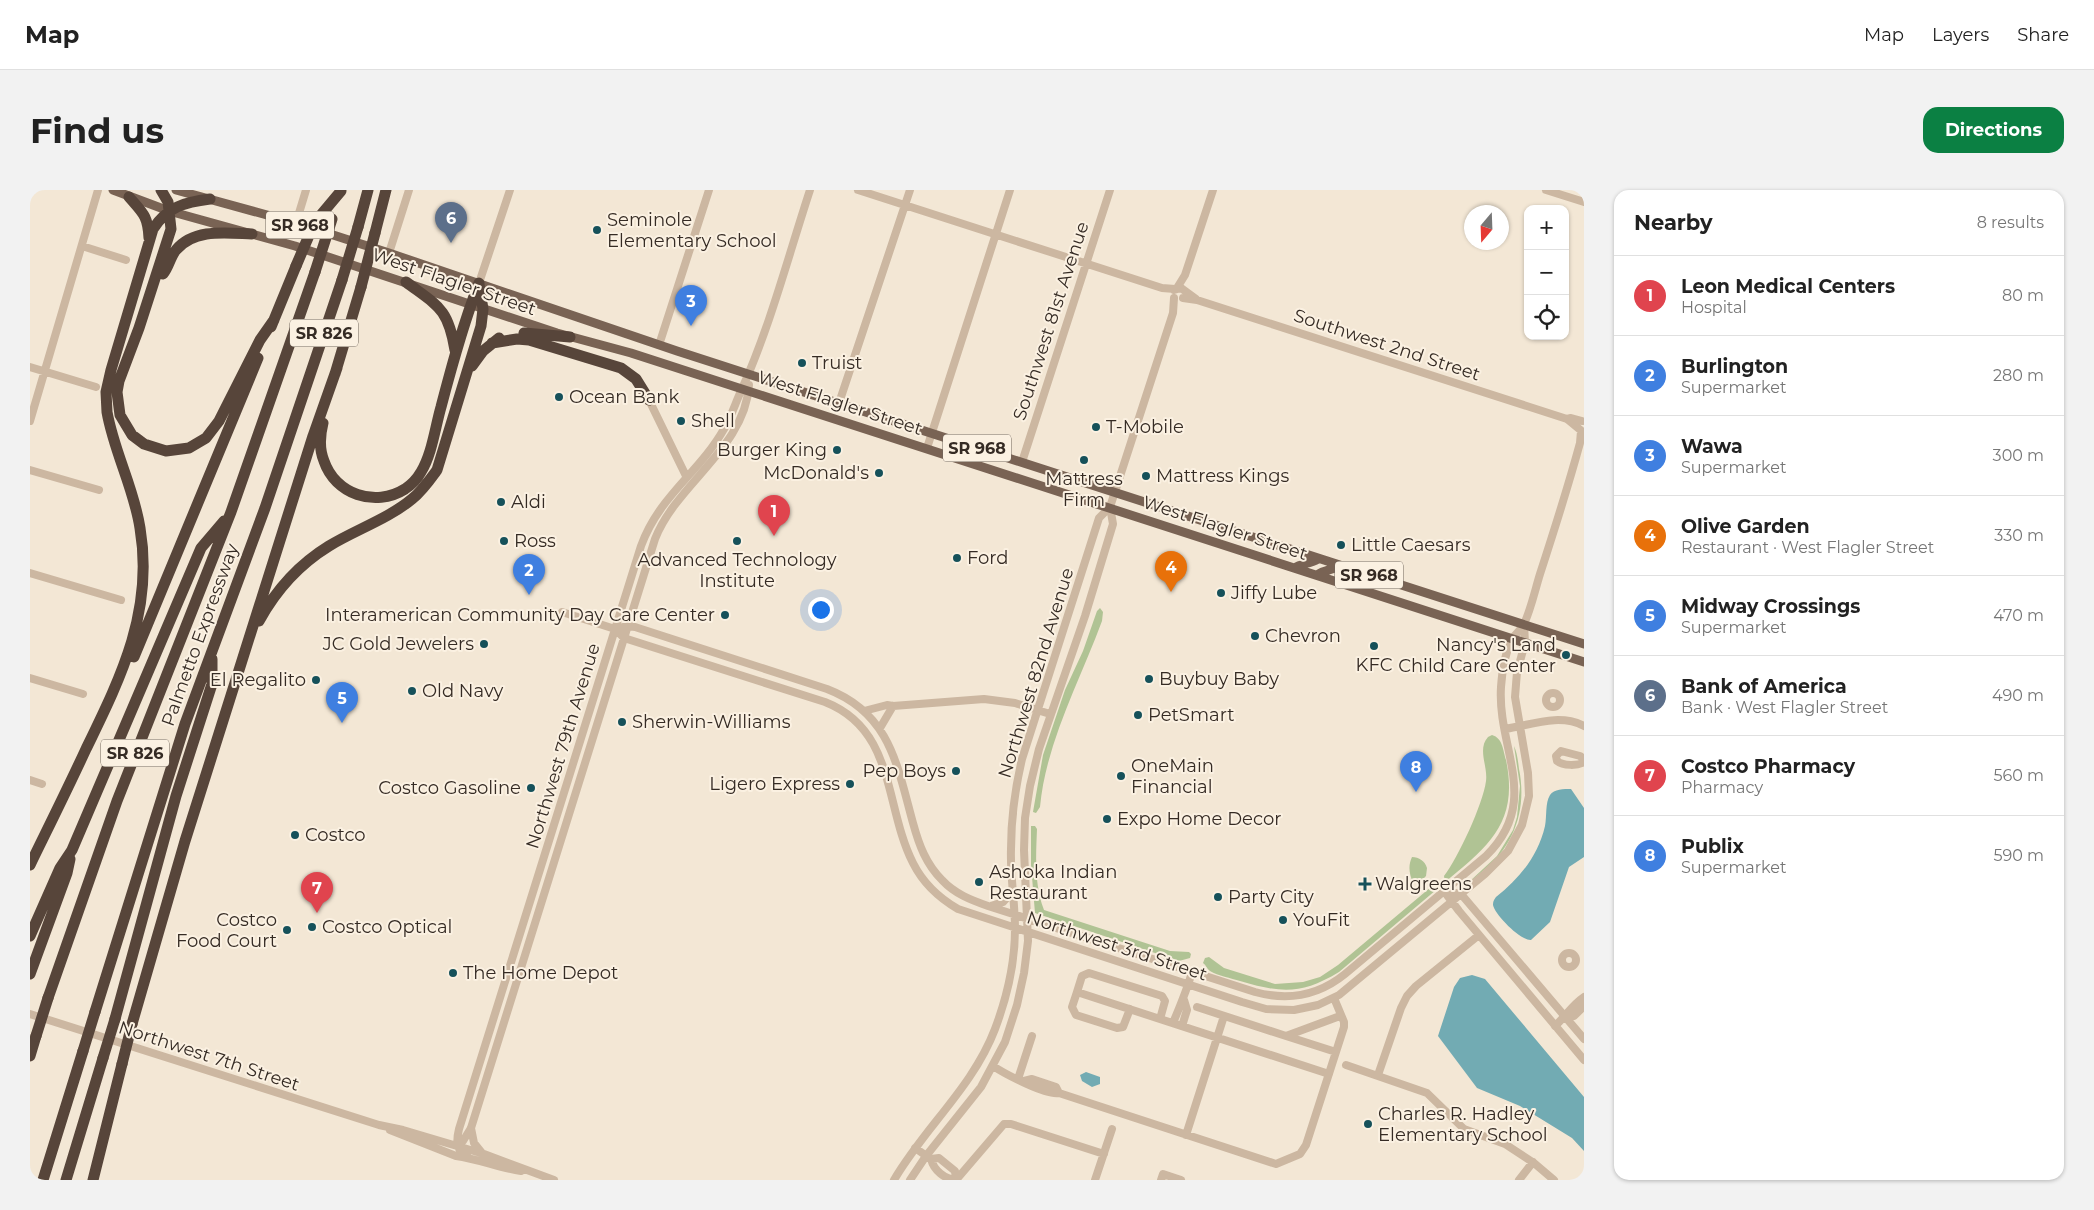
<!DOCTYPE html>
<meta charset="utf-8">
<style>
body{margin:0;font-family:Montserrat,sans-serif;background:#f2f2f2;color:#222}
.controls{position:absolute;right:15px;top:15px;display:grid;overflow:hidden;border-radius:10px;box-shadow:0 1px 4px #0004}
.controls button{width:45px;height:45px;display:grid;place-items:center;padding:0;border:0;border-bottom:1px solid #e0e0e0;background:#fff;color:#222;font:25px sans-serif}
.compass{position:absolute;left:1434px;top:15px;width:45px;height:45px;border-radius:50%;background:#fff;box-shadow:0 1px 4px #0004;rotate:199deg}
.you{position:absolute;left:790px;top:419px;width:18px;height:18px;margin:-12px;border:4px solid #fff;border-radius:50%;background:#1a73e8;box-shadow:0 0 0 8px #1a73e833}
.badge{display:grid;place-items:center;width:32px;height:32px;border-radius:50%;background:#0b8043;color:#fff;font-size:16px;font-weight:700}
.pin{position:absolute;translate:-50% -41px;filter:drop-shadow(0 1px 2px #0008)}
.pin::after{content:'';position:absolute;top:26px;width:18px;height:15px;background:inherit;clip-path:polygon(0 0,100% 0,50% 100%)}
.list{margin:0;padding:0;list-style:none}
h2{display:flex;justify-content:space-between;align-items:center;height:65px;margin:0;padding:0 20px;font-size:21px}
h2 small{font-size:16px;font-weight:400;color:#767676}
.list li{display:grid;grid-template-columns:32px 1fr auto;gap:15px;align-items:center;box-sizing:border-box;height:80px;padding:0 20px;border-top:1px solid #e0e0e0}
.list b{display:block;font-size:19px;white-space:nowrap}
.list p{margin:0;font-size:16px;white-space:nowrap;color:#767676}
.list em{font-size:16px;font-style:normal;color:#767676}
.icon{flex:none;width:28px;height:28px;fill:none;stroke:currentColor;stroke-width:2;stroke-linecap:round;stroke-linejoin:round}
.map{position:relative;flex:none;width:1554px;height:990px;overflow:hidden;border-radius:15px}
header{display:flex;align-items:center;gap:30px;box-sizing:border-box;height:70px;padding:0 25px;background:#fff;border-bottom:1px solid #e0e0e0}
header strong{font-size:24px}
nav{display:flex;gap:28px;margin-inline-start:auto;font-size:18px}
.intro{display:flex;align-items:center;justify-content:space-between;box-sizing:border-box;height:120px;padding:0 30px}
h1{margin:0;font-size:35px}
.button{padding:12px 22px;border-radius:15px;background:#0b8043;color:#fff;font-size:18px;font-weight:700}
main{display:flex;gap:30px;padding:0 30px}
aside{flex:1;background:#fff;border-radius:15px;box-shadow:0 1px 4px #0004}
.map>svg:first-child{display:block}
.green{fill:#b0c394}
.water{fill:#72abb3}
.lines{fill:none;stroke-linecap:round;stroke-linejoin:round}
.minor{stroke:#ccb7a1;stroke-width:8}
.major{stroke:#796354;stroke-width:9}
.highway{stroke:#57453a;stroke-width:11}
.highway-bridge{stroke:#57453a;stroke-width:11}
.poi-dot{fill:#16515a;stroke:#fbf1e2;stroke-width:2}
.labels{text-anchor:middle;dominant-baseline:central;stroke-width:4;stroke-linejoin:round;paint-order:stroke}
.shield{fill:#fbf1e2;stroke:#70665d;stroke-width:1}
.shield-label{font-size:16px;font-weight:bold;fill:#352b24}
.poi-label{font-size:18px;fill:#352b24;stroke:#fbf1e2;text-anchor:start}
.street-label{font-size:18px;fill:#352b24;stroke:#fbf1e2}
</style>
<header>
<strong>Map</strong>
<nav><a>Map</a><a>Layers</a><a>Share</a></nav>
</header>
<div class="intro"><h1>Find us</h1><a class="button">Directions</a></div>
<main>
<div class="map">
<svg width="1554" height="990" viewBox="0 0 1554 990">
<rect width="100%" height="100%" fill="#f3e7d5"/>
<path class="green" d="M1070 418 1073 422 1072 431C1050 491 1016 552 1010 617L1006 623 1003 622 1013 565 1035 500 1053 461 1067 421Z
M1462 545C1473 548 1473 561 1476 570 1489 632 1459 656 1415 692L1414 686C1428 668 1453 614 1456 591 1458 576 1447 559 1458 547Z
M1484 556C1487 562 1488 571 1489 579 1497 618 1485 655 1454 680 1449 684 1444 689 1439 692L1467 666 1483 640 1487 627 1490 596Z
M1001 636H1005L1007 639C1006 665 1004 695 1014 720L1140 761 1159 762 1161 764 1160 768 1149 771 1005 723 1001 675Z
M1382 667C1389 667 1395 671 1397 678L1396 686 1389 693 1383 692C1379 684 1378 675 1382 667Z
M1401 697 1406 700 1309 782C1271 805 1251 803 1210 791 1201 788 1188 786 1180 781 1177 779 1176 775 1173 773L1175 768 1179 767 1194 778 1245 794 1273 792 1290 787 1308 775Z"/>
<path class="water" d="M1541 599 1554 618V667L1539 677 1520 732 1501 750C1491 751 1465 725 1463 715 1463 711 1464 710 1466 707 1490 688 1508 666 1515 636 1517 626 1515 613 1520 605 1524 599 1534 599 1541 599Z
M1442 785 1455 789 1554 907V961L1542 948 1490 916 1447 898 1408 846 1424 797 1430 788Z
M1056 882 1070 887V894L1062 897 1052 891 1050 885Z"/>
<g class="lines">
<path class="minor" d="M828 0 1132 98 1145 99
M1516 0 1554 12
M266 33 276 0
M52 56 96 70
M359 63 379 0
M449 93 480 0
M1147 98 1155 85 1183 0
M1144 100 1151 98 1166 109
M1153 108 1167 110 1537 229 1554 243
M629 155 679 0
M0 177 66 197
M619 210 656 286
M809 213 880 0
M1537 229 1541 228 1552 231
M0 231 68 0
M897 258 980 0
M992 272 1080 0
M0 280 69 300
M0 383 91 410
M532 422 585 439 594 448 795 512C866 540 854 616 883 673 893 693 909 708 928 719L1212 812 1236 819 1264 820 1288 815 1309 805 1455 684 1478 661 1492 635 1499 606 1498 583 1485 507 1487 482 1495 453 1494 434
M585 439 598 436 605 437 797 499C860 523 867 575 883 633 889 655 896 674 912 690 925 704 941 710 958 716L1225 802C1258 811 1288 806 1315 784L1456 666C1512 611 1467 559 1471 497 1472 482 1475 463 1482 449 1485 444 1491 440 1494 434 1501 419 1505 400 1510 384 1524 341 1538 297 1550 253L1551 241
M0 488 53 504
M1516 510a7 7 0 1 1 14 0a7 7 0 1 1-14 0Z
M834 521 857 515 863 516 954 509 985 513 1020 524
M850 538 863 516
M1475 539C1501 535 1529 523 1554 536
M1554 569 1550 566 1531 561 1526 566 1527 571C1533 576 1548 576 1554 572
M0 590 12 594
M1414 701 1429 721 1554 870
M1414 701 1431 704 1554 849
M961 716 973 712 983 701
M1532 770a7 7 0 1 1 14 0a7 7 0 1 1-14 0Z
M1047 802 1052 786 1059 783 1132 806 1135 811 1130 829
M1167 817 1256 846
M1100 819 1093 837 1087 838 1046 825 1042 817 1047 802 1299 884
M0 824 349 935 373 940 454 964 524 990
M1536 827 1544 826 1554 816
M1143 833C1150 816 1157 800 1162 782
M1152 836 1157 820 1154 810
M1525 836C1536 826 1542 815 1554 807
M1306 862 1256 846 1310 826
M1316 875 1397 903 1434 939 1475 954 1504 973 1524 990
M963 876C975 884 1017 906 1029 903L1246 974 1270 964 1276 955 1314 837V832L1304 808
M1348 885 1371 818 1377 806 1386 796 1449 745
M988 889 1002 846
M994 891 1002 889 1026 897 1029 903
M441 938 444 953 452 963
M360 940 426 966C449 969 469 978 491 981
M1156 945 1194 826
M427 956 433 951 441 938 625 349C647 293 715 258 719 195
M885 958 901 969C904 981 915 989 926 990L925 981 909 968 901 969
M438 967C426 961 426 951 429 939L611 356C629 306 669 283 694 239 701 227 705 214 711 201 740 137 758 67 780 0
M864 990C895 937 943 897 965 839 977 807 985 773 985 739 985 712 980 686 981 659 981 628 985 599 992 569L1069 328 1080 317 1143 123 1144 108
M880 990 896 966 951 897 975 852 987 815 994 783 998 751 994 660 995 628 1000 596 1009 559 1055 426 1083 334 1080 317
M926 990 974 934H981L1074 964
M1065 990 1082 939
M1131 990 1133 984 1151 990
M1489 990 1503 972"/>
<path class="major" d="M83 0 139 21 265 56 527 143 601 163 1554 472
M146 0 266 33 359 63 647 161 1554 454
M1264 378C1272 373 1280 374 1288 369
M1287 385C1294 380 1302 380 1310 376"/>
<path class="highway" d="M131 0 138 12 141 39 109 138 89 191 87 202 90 225 102 245 114 254 136 261 159 258 176 248 189 231 230 150 244 130
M99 7C113 23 118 26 119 48
M290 26 311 1
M328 37 338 0
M345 43 356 0
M133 84C139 77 140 67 146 60 164 38 197 43 222 44
M376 92C408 116 418 118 425 160
M241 137 266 76
M494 143 540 147
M462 153 487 149 499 150 591 178 606 189 619 210
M442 176 453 161 469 148
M305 184 331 97
M293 233C290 245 289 259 294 271 305 304 345 318 375 299 381 295 387 289 391 282 402 264 405 238 411 217 422 175 433 134 449 93
M229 431C246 400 268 375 299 356 325 340 358 329 382 309 392 301 399 291 407 280L451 136 453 119 449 94
M104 467 228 168
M0 675C19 636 38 598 56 559 91 487 124 421 110 338 104 298 84 262 77 222L76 202 81 180 123 39C137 17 155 12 180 9
M0 746 30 678 42 660 171 358 194 331
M0 784 37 683 40 669
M18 808 87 611 201 322 285 82
M65 822 155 534 235 318 312 90
M85 829 146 606 182 494V469
M102 834 155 651 283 246 307 178
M0 866 6 846
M13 990 53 861
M36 990 73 868
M63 990 92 874"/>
<path class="highway-bridge" d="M266 76 283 36 290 26
M285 82 302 29
M312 90 328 37
M331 97 345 43
M6 846 18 808
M53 861 65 822
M73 868 85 829
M92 874 102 834"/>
</g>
<g class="poi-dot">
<circle cx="567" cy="40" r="5"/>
<circle cx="772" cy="173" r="5"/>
<circle cx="529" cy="207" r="5"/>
<circle cx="651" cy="231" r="5"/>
<circle cx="1066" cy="237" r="5"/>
<circle cx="807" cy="260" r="5"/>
<circle cx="1054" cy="270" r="5"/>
<circle cx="849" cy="283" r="5"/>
<circle cx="1116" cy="286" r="5"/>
<circle cx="471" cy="312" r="5"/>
<circle cx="474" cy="351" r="5"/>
<circle cx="707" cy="351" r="5"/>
<circle cx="1311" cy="355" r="5"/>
<circle cx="927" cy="368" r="5"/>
<circle cx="1191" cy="403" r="5"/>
<circle cx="695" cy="425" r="5"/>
<circle cx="1225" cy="446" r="5"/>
<circle cx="454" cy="454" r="5"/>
<circle cx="1344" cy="456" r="5"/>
<circle cx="1536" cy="465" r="5"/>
<circle cx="1119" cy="489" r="5"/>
<circle cx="286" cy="490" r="5"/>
<circle cx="382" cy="501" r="5"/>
<circle cx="1108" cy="525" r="5"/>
<circle cx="592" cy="532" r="5"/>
<circle cx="926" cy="581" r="5"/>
<circle cx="1091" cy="586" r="5"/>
<circle cx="820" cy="594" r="5"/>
<circle cx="501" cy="598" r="5"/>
<circle cx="1077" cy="629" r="5"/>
<circle cx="265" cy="645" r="5"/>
<circle cx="949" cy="692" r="5"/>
<path d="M1332.5 686.5h5v5h5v5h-5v5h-5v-5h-5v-5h5z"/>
<circle cx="1188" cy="707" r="5"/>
<circle cx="1253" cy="730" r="5"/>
<circle cx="282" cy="737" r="5"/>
<circle cx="257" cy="740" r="5"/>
<circle cx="423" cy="783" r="5"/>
<circle cx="1338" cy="934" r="5"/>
</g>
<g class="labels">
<g class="shield">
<rect x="236" y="21.5" width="68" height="27" rx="4"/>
<rect x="260" y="129.5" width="68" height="27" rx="4"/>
<rect x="913" y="244.5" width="68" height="27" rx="4"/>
<rect x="1305" y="371.5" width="68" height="27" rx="4"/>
<rect x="71" y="549.5" width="68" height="27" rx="4"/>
</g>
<g class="shield-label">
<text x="270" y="35">SR 968</text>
<text x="294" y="143">SR 826</text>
<text x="947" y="258">SR 968</text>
<text x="1339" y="385">SR 968</text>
<text x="105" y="563">SR 826</text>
</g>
<g class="poi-label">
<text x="577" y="30">Seminole<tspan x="577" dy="21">Elementary School</tspan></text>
<text x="782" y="173">Truist</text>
<text x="539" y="207">Ocean Bank</text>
<text x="661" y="231">Shell</text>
<text x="1076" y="237">T-Mobile</text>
<text x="797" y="260" text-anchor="end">Burger King</text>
<text x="839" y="283" text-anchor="end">McDonald's</text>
<text x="1126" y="286">Mattress Kings</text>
<text x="1054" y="289" text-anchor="middle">Mattress<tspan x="1054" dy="21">Firm</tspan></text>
<text x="481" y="312">Aldi</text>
<text x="484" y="351">Ross</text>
<text x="1321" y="355">Little Caesars</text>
<text x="937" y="368">Ford</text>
<text x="707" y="370" text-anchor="middle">Advanced Technology<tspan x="707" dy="21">Institute</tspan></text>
<text x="1201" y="403">Jiffy Lube</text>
<text x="685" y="425" text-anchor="end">Interamerican Community Day Care Center</text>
<text x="1235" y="446">Chevron</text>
<text x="444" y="454" text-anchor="end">JC Gold Jewelers</text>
<text x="1526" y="455" text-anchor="end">Nancy's Land<tspan x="1526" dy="21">Child Care Center</tspan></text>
<text x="1344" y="475" text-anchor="middle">KFC</text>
<text x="1129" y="489">Buybuy Baby</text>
<text x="276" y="490" text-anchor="end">El Regalito</text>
<text x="392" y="501">Old Navy</text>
<text x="1118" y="525">PetSmart</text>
<text x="602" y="532">Sherwin-Williams</text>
<text x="1101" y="576">OneMain<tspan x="1101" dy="21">Financial</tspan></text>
<text x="916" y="581" text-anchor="end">Pep Boys</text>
<text x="810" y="594" text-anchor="end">Ligero Express</text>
<text x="491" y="598" text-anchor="end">Costco Gasoline</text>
<text x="1087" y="629">Expo Home Decor</text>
<text x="275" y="645">Costco</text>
<text x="959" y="682">Ashoka Indian<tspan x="959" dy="21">Restaurant</tspan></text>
<text x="1345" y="694">Walgreens</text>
<text x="1198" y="707">Party City</text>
<text x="247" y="730" text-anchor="end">Costco<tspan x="247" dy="21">Food Court</tspan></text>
<text x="1263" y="730">YouFit</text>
<text x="292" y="737">Costco Optical</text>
<text x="433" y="783">The Home Depot</text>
<text x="1348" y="924">Charles R. Hadley<tspan x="1348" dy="21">Elementary School</tspan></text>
</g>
<g class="street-label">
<text transform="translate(424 92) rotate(19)">West Flagler Street</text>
<text transform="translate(1021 131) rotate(-72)">Southwest 81st Avenue</text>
<text transform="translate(1357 155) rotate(18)">Southwest 2nd Street</text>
<text transform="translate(810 213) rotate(18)">West Flagler Street</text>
<text transform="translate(1195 338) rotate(18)">West Flagler Street</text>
<text transform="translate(170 445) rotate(-70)">Palmetto Expressway</text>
<text transform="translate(1006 483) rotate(-73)">Northwest 82nd Avenue</text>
<text transform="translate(533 556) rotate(-73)">Northwest 79th Avenue</text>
<text transform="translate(1087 756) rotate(18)">Northwest 3rd Street</text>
<text transform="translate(179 866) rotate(18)">Northwest 7th Street</text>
</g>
</g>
</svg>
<div class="controls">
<button>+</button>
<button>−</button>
<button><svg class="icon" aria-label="locate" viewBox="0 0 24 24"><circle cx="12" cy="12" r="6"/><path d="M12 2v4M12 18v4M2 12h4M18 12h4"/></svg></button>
</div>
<svg class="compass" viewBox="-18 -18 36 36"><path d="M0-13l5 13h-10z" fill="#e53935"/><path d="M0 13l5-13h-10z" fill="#767676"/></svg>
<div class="you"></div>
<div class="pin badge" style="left:744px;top:346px;background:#e0444e">1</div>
<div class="pin badge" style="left:499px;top:405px;background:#3f7fe0">2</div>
<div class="pin badge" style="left:661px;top:136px;background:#3f7fe0">3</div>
<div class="pin badge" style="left:1141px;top:402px;background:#e8710a">4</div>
<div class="pin badge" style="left:312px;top:533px;background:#3f7fe0">5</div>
<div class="pin badge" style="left:421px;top:53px;background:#5c6f8a">6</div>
<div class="pin badge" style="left:287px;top:723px;background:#e0444e">7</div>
<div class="pin badge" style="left:1386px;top:602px;background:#3f7fe0">8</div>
</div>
<aside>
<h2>Nearby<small>8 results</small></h2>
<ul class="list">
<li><span class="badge" style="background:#e0444e">1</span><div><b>Leon Medical Centers</b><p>Hospital</p></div><em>80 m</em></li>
<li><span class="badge" style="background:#3f7fe0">2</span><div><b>Burlington</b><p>Supermarket</p></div><em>280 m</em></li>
<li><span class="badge" style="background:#3f7fe0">3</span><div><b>Wawa</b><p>Supermarket</p></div><em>300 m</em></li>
<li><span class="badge" style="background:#e8710a">4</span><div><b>Olive Garden</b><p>Restaurant · West Flagler Street</p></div><em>330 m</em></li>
<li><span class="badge" style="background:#3f7fe0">5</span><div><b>Midway Crossings</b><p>Supermarket</p></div><em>470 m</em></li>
<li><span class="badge" style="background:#5c6f8a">6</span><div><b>Bank of America</b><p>Bank · West Flagler Street</p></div><em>490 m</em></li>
<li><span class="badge" style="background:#e0444e">7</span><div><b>Costco Pharmacy</b><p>Pharmacy</p></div><em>560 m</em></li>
<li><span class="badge" style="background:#3f7fe0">8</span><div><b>Publix</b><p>Supermarket</p></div><em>590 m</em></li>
</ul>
</aside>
</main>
